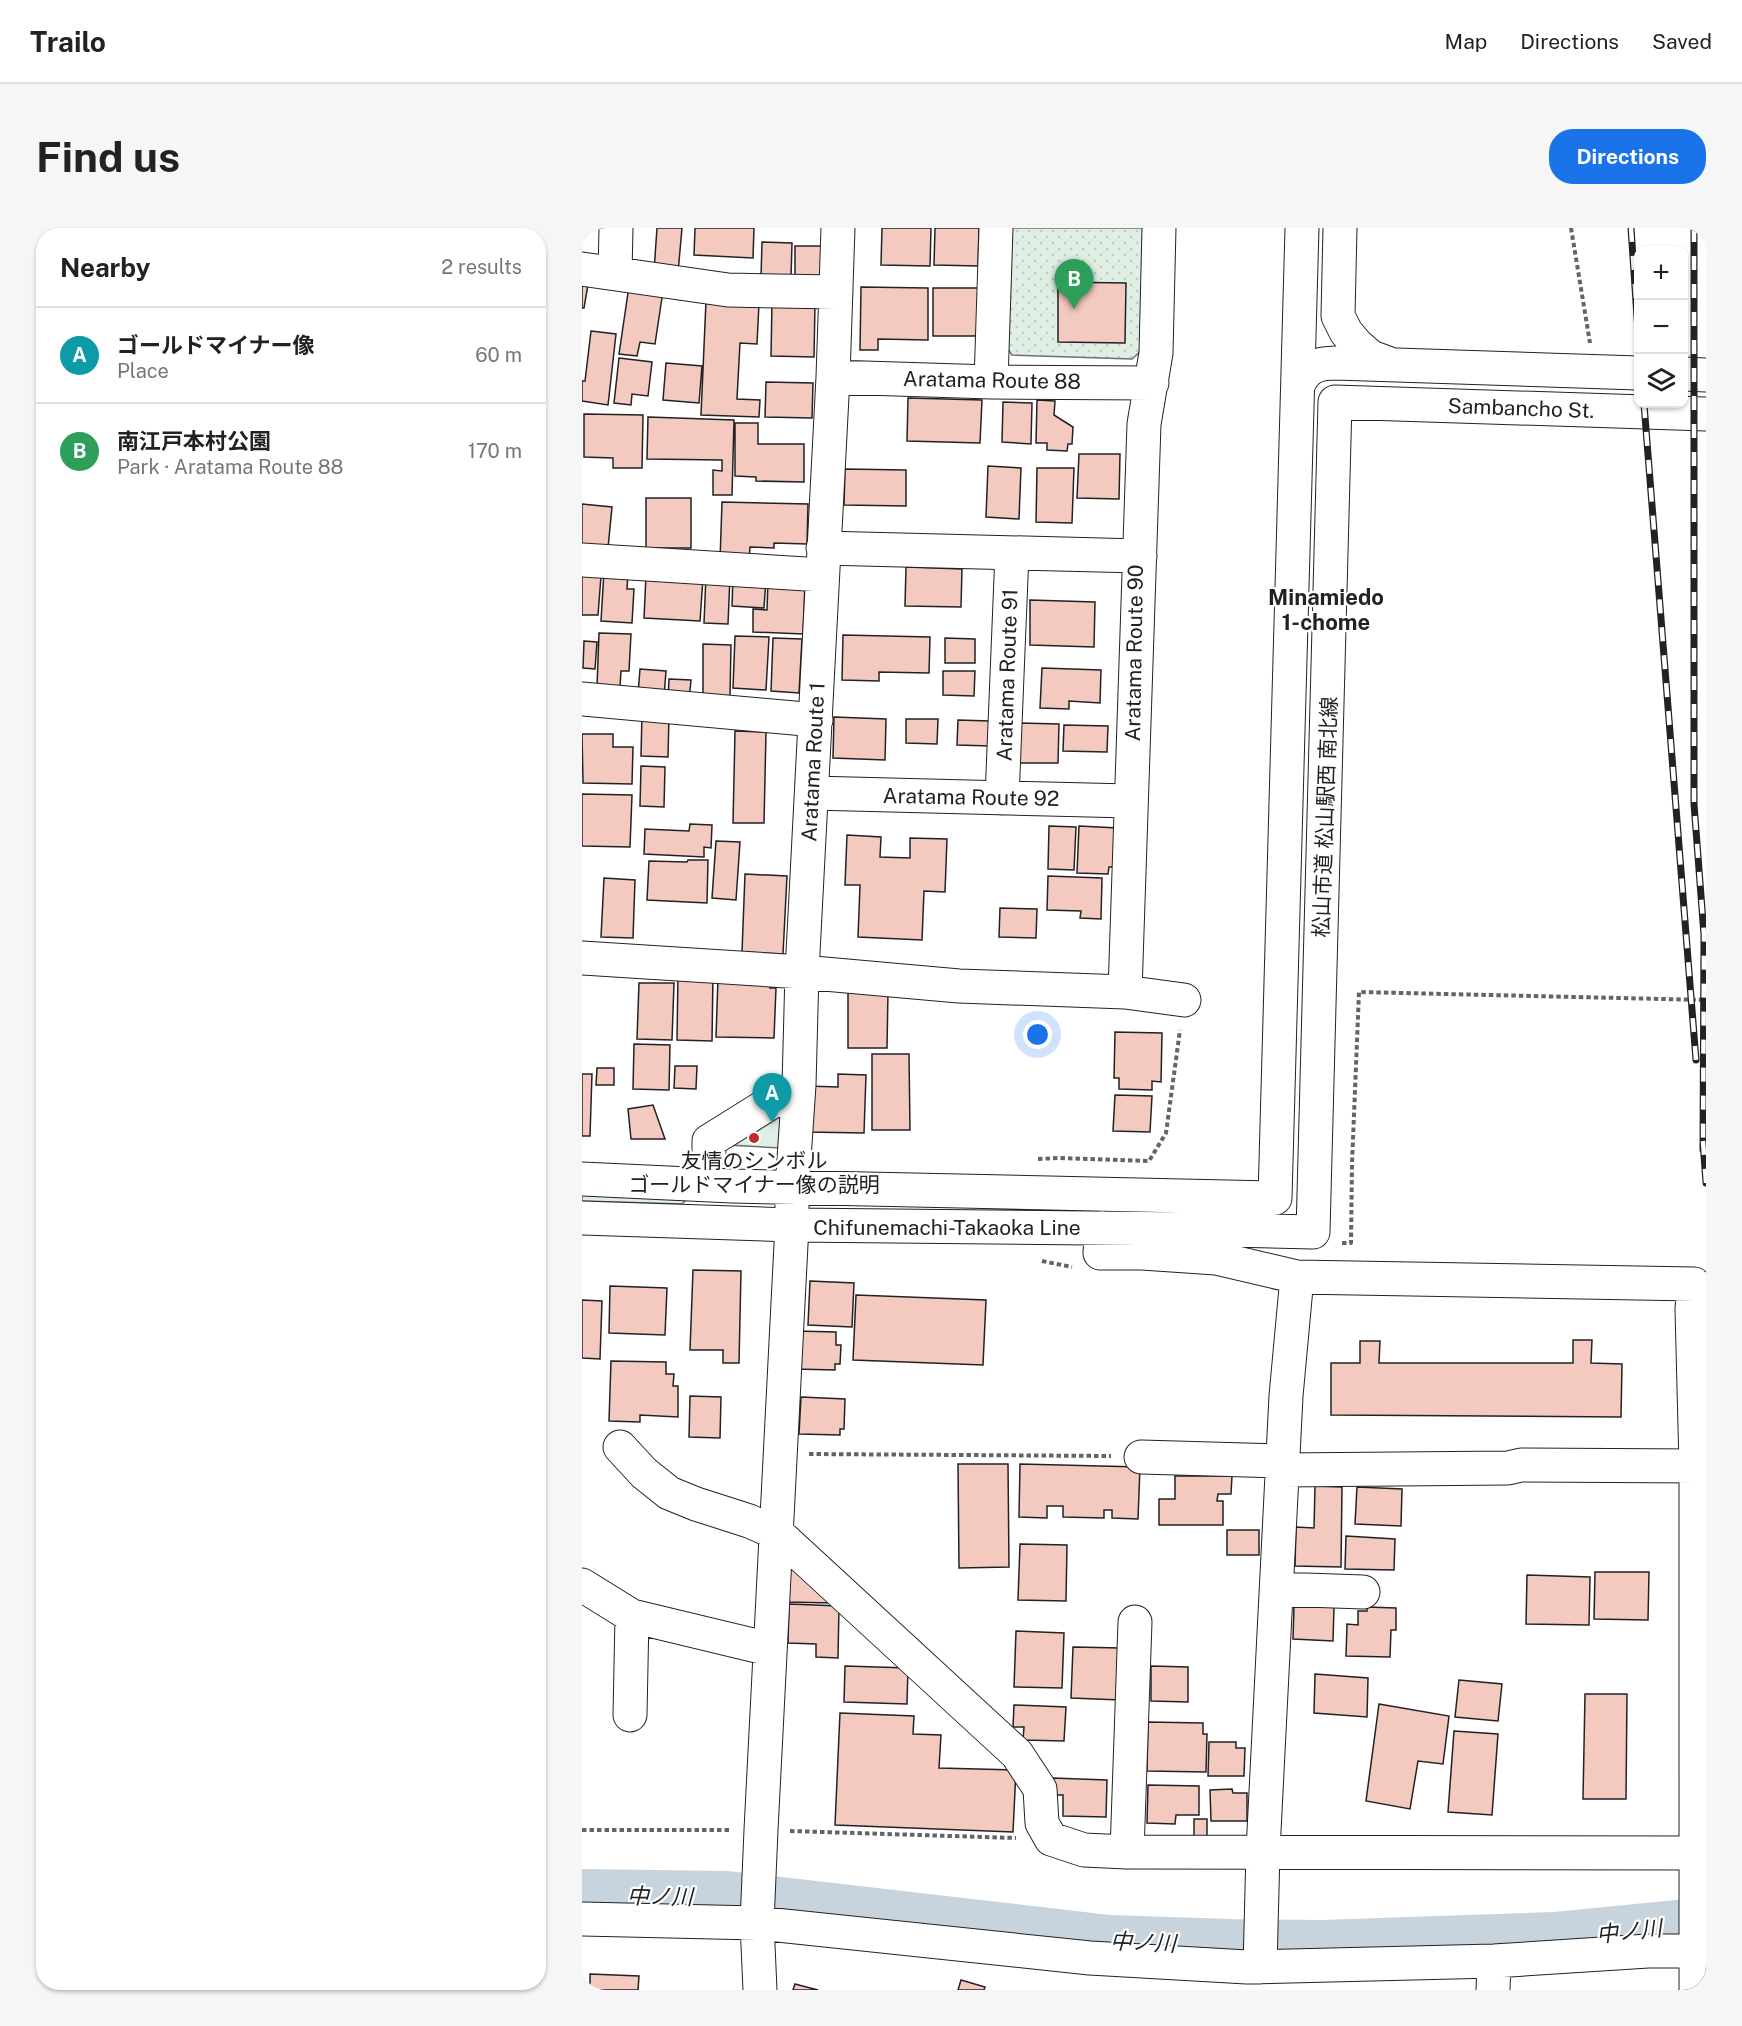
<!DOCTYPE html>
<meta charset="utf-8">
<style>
body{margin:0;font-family:"Public Sans","Noto Sans JP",sans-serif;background:#f6f6f6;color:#222}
.controls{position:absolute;right:18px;top:18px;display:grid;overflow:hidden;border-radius:12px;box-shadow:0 2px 4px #0004}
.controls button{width:54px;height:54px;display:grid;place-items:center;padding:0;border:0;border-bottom:2px solid #e0e0e0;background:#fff;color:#222;font:30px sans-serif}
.you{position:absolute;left:456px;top:807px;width:21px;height:21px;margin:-15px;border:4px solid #fff;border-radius:50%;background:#1a73e8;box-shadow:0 0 0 9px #1a73e833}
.badge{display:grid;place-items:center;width:39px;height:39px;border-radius:50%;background:#1a73e8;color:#fff;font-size:20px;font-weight:700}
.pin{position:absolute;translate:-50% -50px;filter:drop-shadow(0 2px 3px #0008)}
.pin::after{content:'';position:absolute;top:32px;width:21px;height:18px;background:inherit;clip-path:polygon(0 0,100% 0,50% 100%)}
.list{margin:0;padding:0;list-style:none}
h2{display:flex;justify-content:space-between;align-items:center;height:78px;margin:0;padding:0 24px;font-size:26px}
h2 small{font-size:20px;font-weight:400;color:#767676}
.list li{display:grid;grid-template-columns:39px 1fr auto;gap:18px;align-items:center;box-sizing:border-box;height:96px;padding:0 24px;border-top:2px solid #e0e0e0}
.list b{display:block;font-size:22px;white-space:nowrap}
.list p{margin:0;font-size:20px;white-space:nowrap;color:#767676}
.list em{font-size:20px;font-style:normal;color:#767676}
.icon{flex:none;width:33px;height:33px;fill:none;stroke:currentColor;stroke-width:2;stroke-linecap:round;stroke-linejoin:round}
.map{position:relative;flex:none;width:1124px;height:1762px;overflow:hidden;border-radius:24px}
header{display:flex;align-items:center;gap:36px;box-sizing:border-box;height:84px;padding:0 30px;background:#fff;border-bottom:2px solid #e0e0e0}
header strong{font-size:28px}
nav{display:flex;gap:33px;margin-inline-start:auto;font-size:21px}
.intro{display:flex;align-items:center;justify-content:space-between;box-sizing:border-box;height:144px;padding:0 36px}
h1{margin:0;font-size:42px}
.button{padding:15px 27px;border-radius:24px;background:#1a73e8;color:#fff;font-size:21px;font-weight:700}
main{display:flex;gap:36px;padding:0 36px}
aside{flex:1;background:#fff;border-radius:24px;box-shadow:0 2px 4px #0004}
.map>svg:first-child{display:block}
.grass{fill:#e0efe3;stroke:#6f6f6f;stroke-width:1.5}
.park{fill:url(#park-dots);stroke:#6f6f6f;stroke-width:1.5}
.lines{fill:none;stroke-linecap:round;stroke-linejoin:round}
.river{stroke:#c7d3dd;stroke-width:52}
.building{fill:#f3c9c0;stroke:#222;stroke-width:1.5}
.minor-casing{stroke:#222;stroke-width:35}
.path{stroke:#646464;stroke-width:4;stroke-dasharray:4.5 3;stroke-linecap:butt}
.minor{stroke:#fff;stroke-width:33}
.rail-casing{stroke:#222;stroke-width:7}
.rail{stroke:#fff;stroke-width:4.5;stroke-dasharray:14;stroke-linecap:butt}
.poi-dot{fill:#c62828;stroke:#fff;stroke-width:2}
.labels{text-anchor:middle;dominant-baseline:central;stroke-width:4.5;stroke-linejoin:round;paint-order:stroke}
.street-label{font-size:21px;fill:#222;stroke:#fff}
.poi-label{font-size:21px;fill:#222;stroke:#fff}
.neighbourhood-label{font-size:22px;font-weight:bold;fill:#222;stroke:#fff}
.water-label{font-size:22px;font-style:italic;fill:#222;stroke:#fff}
</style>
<header>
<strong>Trailo</strong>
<nav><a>Map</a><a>Directions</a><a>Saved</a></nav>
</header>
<div class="intro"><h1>Find us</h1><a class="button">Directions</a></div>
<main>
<aside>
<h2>Nearby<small>2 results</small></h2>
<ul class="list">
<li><span class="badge" style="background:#0f9aa8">A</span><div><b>ゴールドマイナー像</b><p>Place</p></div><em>60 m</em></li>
<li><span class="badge" style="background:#2e9e5b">B</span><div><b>南江戸本村公園</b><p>Park · Aratama Route 88</p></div><em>170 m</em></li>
</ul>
</aside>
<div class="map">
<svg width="1124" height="1762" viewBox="0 0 1124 1762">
<defs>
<pattern id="park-dots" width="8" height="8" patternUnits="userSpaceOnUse" patternTransform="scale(1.5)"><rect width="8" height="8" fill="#e0efe3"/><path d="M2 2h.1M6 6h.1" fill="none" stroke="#c0cdc2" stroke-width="1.8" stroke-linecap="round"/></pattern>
</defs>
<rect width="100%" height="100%" fill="#fff"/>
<path class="grass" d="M201 877 199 920 147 917Z
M0 966 103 972V973L100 976 0 973Z"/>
<path class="park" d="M425 0H564L560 122 550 131 430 127 423 117Z"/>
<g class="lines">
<path class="river" d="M0 1667 145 1669 527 1713 648 1717 740 1718 972 1710 1124 1695"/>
</g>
<path class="building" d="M75 0H100L96 45 72 43Z
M113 0H172L171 30 112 27Z
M300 0H349L348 38 299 37Z
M353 0H397L396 38 352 37Z
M180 14 210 15 209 50 179 49Z
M213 18H240V51H213Z
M0 49 7 51 2 80H0Z
M476 54 544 55 543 115 476 114Z
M47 58 81 63 73 116 58 114 55 128 37 126Z
M279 59 346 60V112L296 111V122H278Z
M351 60H400V101L393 108H351Z
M124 73 177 75 175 116 158 115 155 171 178 172 177 189 119 187Z
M190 74 233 75 232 129 189 128Z
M9 103 34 106 26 177 0 173V153H3Z
M37 130 70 134 66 168 50 166 49 177 32 175Z
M84 135 120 138 117 175 81 172Z
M184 154 231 155 230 190 183 189Z
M326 170 400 172 398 215 325 213Z
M455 172 473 173 472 187 491 199 490 216H486L485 223 465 222V215H454Z
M421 174 450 175 449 216 420 214Z
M2 186 61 187 60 240H31V230L2 229Z
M66 189 152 192 150 267H131V242L140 243V232L65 231Z
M153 195H176V216H222V254L174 253V249L153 248Z
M497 226H538L537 271 495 270Z
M406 238 439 240 437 291 404 289Z
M455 240H492L490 295 454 294Z
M263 241 324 242V278L262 277Z
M64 270H109V320H64Z
M140 274 226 276 225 316 192 315V320L168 319 167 334 138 333Z
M0 276 30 279 26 320 0 317Z
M0 334 20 335 16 387H0Z
M324 339 380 341 379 379 323 378Z
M22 343 46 345 45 361H52L50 395 19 393Z
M64 347 121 350 118 393 62 390Z
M124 347 148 348 146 396 122 395Z
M151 349 184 350 182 380 150 378Z
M186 353 223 355 221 406 171 404V381L185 382Z
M448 372 513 374 512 419 448 417Z
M17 405 49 406 47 443H39L38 459 15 458Z
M261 407 348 409 347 445 297 444V453L260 452Z
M153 408 187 409 184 462 151 460Z
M191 410 220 411 217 465 189 463Z
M363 410 393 411V435H363Z
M2 413 15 414 13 441 1 440Z
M121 416 149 417 148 468H121Z
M460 440 519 442 518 475 487 473V481L458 480Z
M58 441 84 443 82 469 56 466Z
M361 443H393L392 468 361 467Z
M87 451 109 452 107 472 86 471Z
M60 486 87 487 86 529 59 528Z
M252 489 304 491 303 532 251 530Z
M324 491H356L355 516 324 515Z
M376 492 408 493V518L375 517Z
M438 495 477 496 476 535H437Z
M482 497 526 498 525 524 481 523Z
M153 503 184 504 182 595H151Z
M0 506H31V519H51L50 556 1 555Z
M59 538 83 539 82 579 58 578Z
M0 566 50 567 48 619 0 618Z
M108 596 130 597 129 620 122 619V629L62 626 63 601 107 603Z
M467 598 494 599 492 642 466 641Z
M497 598 536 600 534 639H527L526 646 495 645Z
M265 607 299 609 298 629 328 630V610L365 611 363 664 342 663 340 712 276 709 278 657H263Z
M134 613 158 614 154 672 130 670Z
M106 632H126L125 675 65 672 67 633 105 634Z
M163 646 205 648 201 726 160 724Z
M466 648 520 650 519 691 498 690 499 683 465 682Z
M22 650 53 652 51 710 19 709Z
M418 680 455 681 454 710 417 709Z
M96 745 131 746 130 813 95 812Z
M136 750 189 752 188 760H194L192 810 134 809Z
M57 755H92L90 812 55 811Z
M266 763 306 764 305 820H266Z
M533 804 580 805 579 854 570 853V862L537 861V850H532Z
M52 816 88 817 87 862 51 861Z
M290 826H327L328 902H290Z
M93 838H115L114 861 92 860Z
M15 840H32V857H14Z
M0 846H10L8 908H0Z
M256 846 284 847 282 905 225 904V858L256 859Z
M533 867 570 868 568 904 531 903Z
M71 877 83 911H49L46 881Z
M111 1042 159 1043 157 1135H141V1122H108Z
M228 1053 272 1055 270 1099 226 1097Z
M28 1058 85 1060 83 1107 27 1105Z
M274 1067 404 1072 401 1137 271 1132Z
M0 1072 20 1073 18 1131 0 1130Z
M214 1103 254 1104V1117H259L258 1136H253V1142L213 1141Z
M991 1112H1010L1009 1135 1040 1136 1039 1189 749 1187V1135H778V1113H798L797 1135H991Z
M29 1133 84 1134V1146H92L91 1158H96V1189L58 1187V1194L27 1193Z
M108 1168 139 1169 138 1210 107 1209Z
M219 1169 263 1171 262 1201H258V1207L217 1206Z
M376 1236H426L427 1339 377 1340Z
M438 1236 558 1239 556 1291 530 1290V1282H522V1290L481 1289V1278H465V1290L437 1289Z
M593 1248H650L649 1266H636L635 1273H641V1297H577V1271H593Z
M733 1258 760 1259 759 1339 713 1338 714 1299 732 1300Z
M775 1259 820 1261 819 1298 773 1296Z
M645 1302H677V1327H645Z
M764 1308 813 1311 812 1342 763 1341Z
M438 1316 485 1317 484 1373 436 1372Z
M204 1341 217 1342 251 1375 203 1374Z
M1013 1344H1067L1066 1392 1012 1391Z
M945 1347 1008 1349 1007 1397 944 1396Z
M207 1376 257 1378 256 1430 234 1429V1416L206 1415Z
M712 1377 752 1379 751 1413 711 1411Z
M785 1379 814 1380V1402H809L808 1429 764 1428 765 1396 776 1397V1383H785Z
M434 1403 482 1405 480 1460 432 1459Z
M491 1419 539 1420 538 1472 489 1470Z
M263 1438 326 1440 325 1476 262 1474Z
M569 1438 606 1439V1474L569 1473Z
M733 1446 786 1450 785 1489 732 1485Z
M877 1452 920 1456 916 1493 873 1489Z
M1003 1466H1045L1044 1571H1001Z
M797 1476 867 1488 861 1536 836 1533 828 1581 784 1573Z
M432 1477 484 1479 482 1513 441 1512 442 1499H431Z
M258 1485 332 1488 331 1506 359 1507 357 1540 434 1542 431 1604 253 1597Z
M566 1494 621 1495V1506H625L624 1544 565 1543Z
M872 1503 916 1506 910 1587 866 1584Z
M627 1514H654V1520H663L662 1548H626Z
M470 1550 525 1552 524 1589 481 1588V1567H470Z
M566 1557 617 1558V1587H594L593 1596 565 1595Z
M650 1561 651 1565H665V1593H629L628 1562Z
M612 1591H625V1614L612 1615Z
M8 1746 57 1748 56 1762H8Z
M379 1752 403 1759 402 1762H376Z
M213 1756 236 1762H211Z"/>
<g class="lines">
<defs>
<path id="minor" d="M758 0 756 88 764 104 775 117 789 129 808 136
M0 41 146 62 254 64
M33 45 34 0
M1102 146 1124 147
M251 149 409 154 570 155
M409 154 414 0
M716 158C723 139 736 135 754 135L1056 145
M241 320 558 328
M0 332 240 347
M0 471 234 492
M230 565 548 573
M420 570 430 325
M0 730 220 744 377 758 543 764 602 772
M543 764 562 196 574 125 577 0
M127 925V913L217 857
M0 951 150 958 693 970 720 0
M0 990 210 997 604 1001 731 1004 753 174 1124 186
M520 1000 518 1025H560L634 1030 715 1049 1112 1056 1110 1081 1114 1238V1762
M38 1219 62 1245 87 1265 114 1276 167 1293 195 1305 435 1526 458 1561 460 1595 469 1611 502 1622 545 1624 1114 1625
M559 1229 701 1233
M701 1242 926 1240 939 1237 1114 1238
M0 1357 50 1388 187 1421
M695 1361 781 1364
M48 1487 50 1388
M545 1624 553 1394
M0 1691 175 1695 508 1730 665 1739 912 1733 1066 1723H1114
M678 1739 681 1623 704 1168 715 1049
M178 1762 175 1695 179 1602 210 997V960L217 857 220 744 251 149 256 0
M911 1762 912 1733"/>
</defs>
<use href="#minor" class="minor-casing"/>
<path class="path" d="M989 0 1008 115
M456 931 476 930 567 933 584 905 598 802
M760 1015H769L770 936 777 764 1124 772
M460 1033 490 1039
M227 1226 529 1228
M0 1602H149
M208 1603 434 1610"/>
<use href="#minor" class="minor"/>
<defs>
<path id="rail" d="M1049 0 1056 103
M1112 0V576L1122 707 1121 922
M1062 176 1114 832
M1121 913 1124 955"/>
</defs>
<use href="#rail" class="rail-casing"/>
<use href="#rail" class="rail"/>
</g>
<circle class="poi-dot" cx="172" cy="910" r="6"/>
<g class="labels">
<g class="street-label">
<text transform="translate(410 152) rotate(1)">Aratama Route 88</text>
<text transform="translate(939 180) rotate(2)">Sambancho St.</text>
<text transform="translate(552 425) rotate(-89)">Aratama Route 90</text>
<text transform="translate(425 447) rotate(-88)">Aratama Route 91</text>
<text transform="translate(231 534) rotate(-87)">Aratama Route 1</text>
<text transform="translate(389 569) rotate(1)">Aratama Route 92</text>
<text transform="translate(743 589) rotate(-88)">松山市道 松山駅西 南北線</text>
<text x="365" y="999">Chifunemachi-Takaoka Line</text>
</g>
<g class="poi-label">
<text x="172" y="932">友情のシンボル<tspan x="172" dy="24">ゴールドマイナー像の説明</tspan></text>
</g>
<g class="neighbourhood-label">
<text x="744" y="369">Minamiedo<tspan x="744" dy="25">1-chome</tspan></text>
</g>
<g class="water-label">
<text transform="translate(78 1668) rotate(1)">中ノ川</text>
<text transform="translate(1047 1703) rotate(-6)">中ノ川</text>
<text transform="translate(561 1714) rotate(2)">中ノ川</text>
</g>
</g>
</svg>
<div class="controls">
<button>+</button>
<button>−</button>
<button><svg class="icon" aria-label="layers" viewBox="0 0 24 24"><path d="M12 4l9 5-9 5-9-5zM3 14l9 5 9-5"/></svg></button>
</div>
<div class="you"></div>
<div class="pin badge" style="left:190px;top:895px;background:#0f9aa8">A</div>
<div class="pin badge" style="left:492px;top:81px;background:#2e9e5b">B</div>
</div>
</main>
